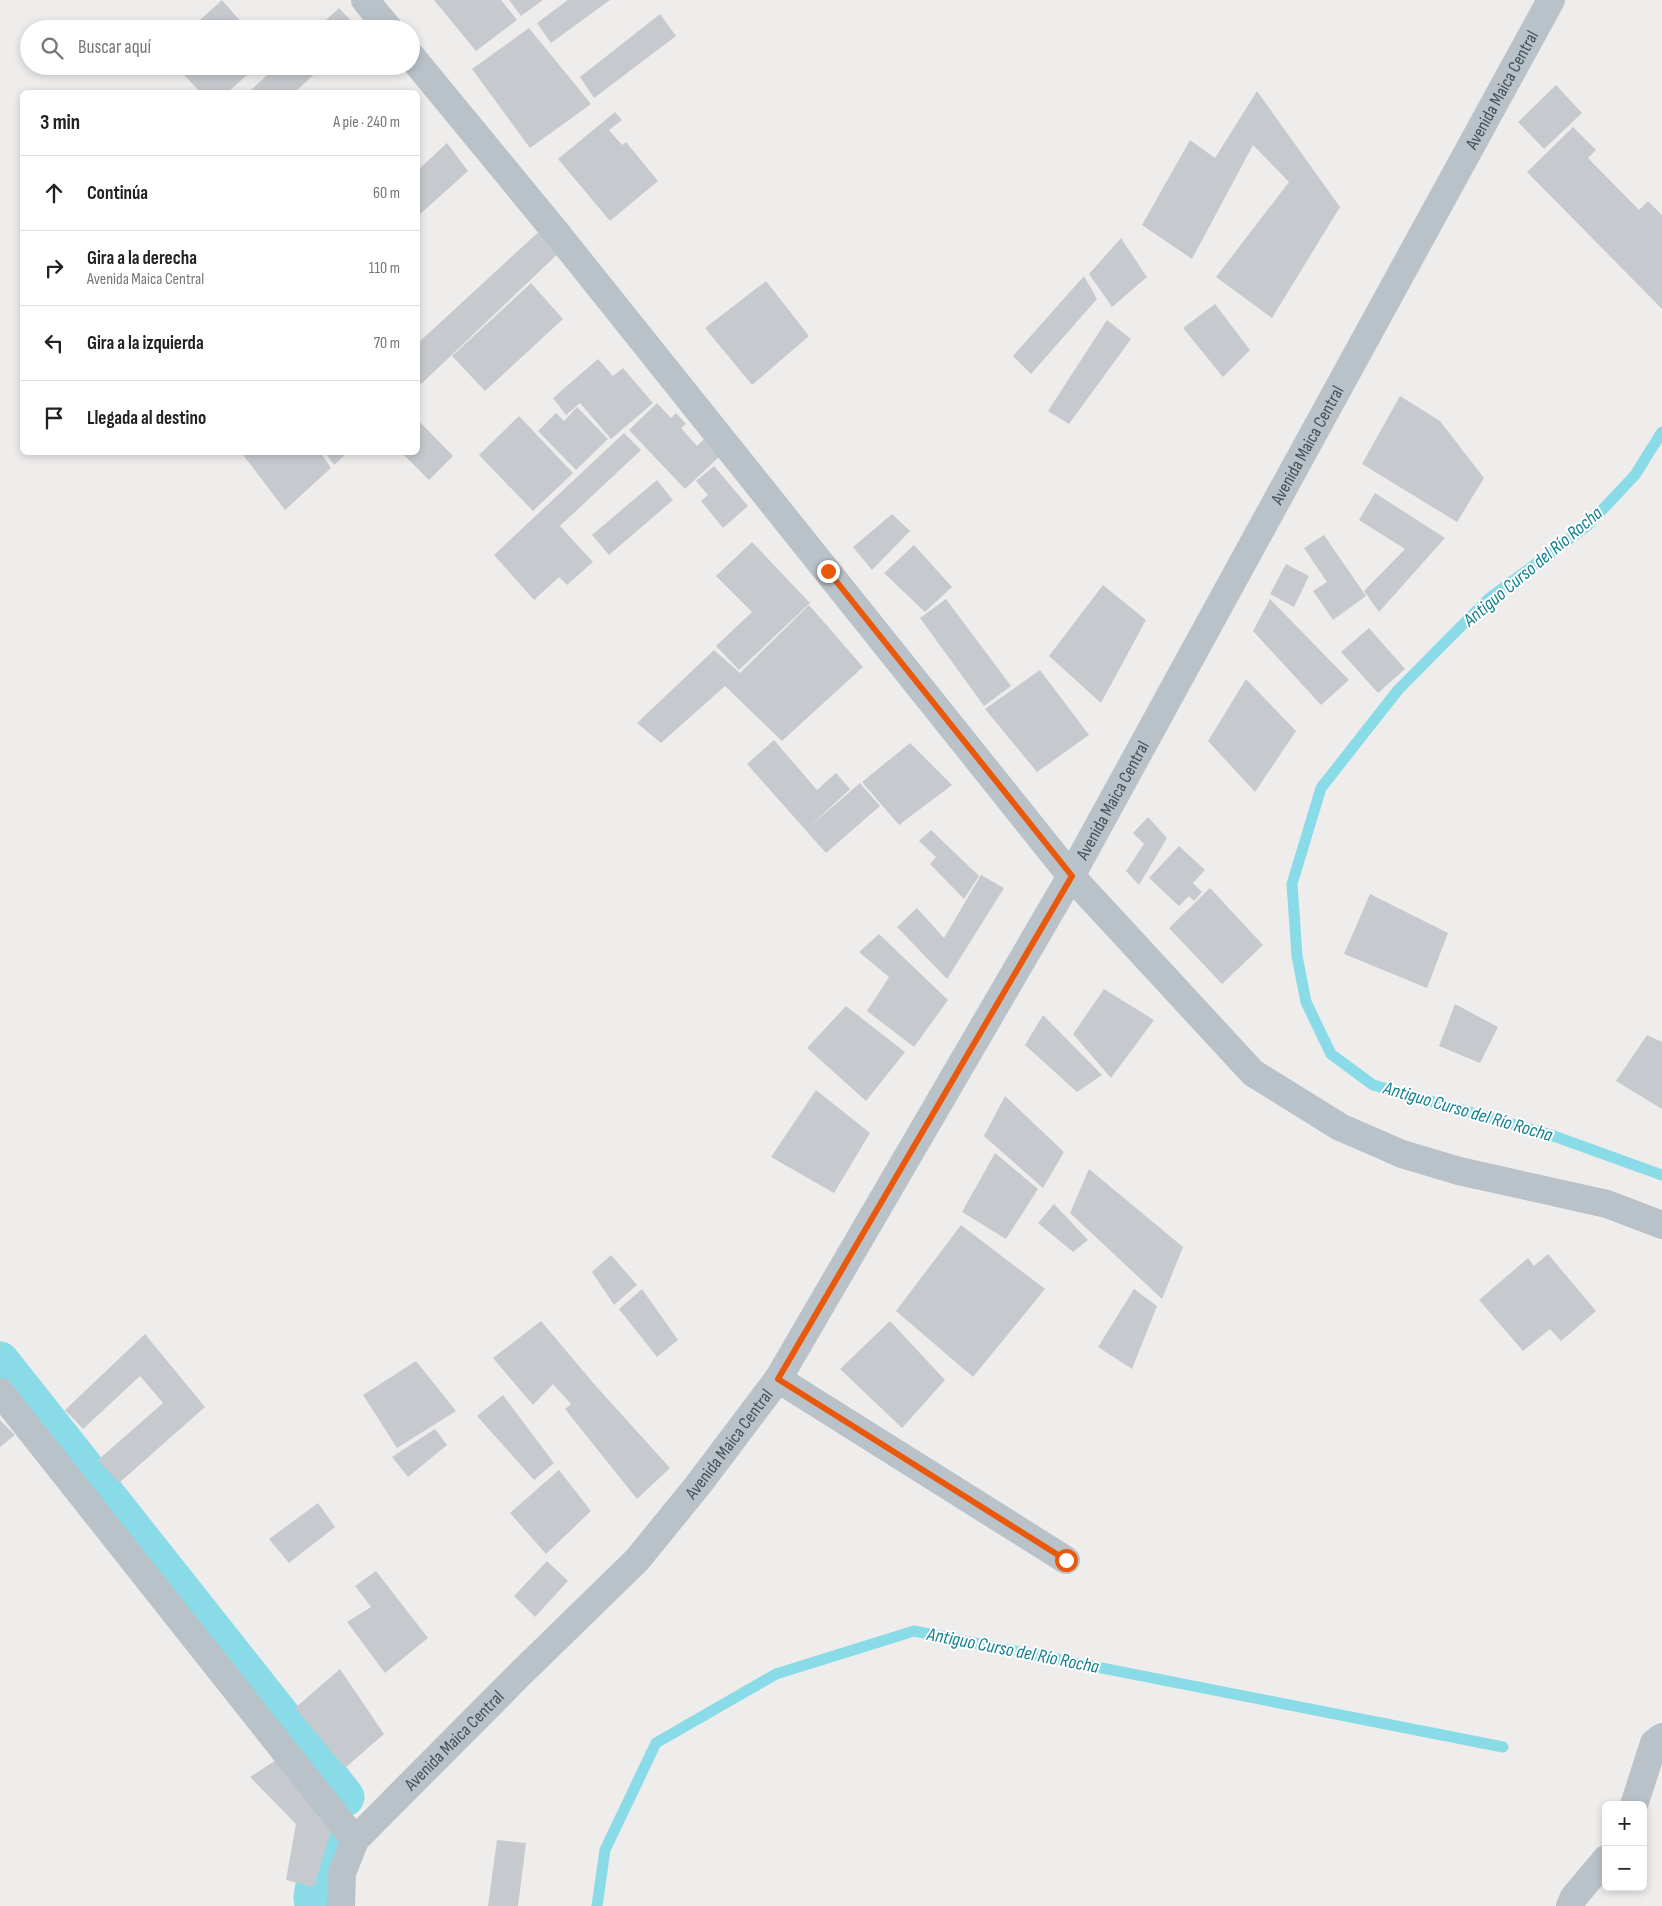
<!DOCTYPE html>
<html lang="es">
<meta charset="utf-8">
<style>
body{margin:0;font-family:"Sofia Sans Condensed",sans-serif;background:#f2f2f2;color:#222}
.controls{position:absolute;right:15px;bottom:15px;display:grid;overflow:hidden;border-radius:8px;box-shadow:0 2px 8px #0003}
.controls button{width:45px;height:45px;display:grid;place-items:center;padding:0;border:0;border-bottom:1px solid #e0e0e0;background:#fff;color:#222;font:25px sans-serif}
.stop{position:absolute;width:15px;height:15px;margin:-11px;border:4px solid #ea580c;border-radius:50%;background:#fff}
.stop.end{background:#ea580c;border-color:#fff;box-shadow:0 1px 5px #0008}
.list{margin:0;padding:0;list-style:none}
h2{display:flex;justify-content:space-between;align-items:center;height:65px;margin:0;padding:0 20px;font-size:21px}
h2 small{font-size:16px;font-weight:400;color:#767676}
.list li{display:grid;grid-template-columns:32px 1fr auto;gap:15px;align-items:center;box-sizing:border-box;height:75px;padding:0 20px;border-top:1px solid #e0e0e0}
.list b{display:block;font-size:19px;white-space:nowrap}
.list p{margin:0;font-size:16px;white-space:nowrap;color:#767676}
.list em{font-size:16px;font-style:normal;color:#767676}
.icon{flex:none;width:28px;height:28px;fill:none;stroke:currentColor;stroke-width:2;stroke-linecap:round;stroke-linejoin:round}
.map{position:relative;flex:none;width:1662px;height:1906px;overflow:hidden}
.search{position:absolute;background:#fff;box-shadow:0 2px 8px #0003;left:20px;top:20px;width:400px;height:55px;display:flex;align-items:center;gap:12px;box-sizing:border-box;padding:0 18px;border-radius:28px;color:#767676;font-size:19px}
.panel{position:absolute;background:#fff;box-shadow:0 2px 8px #0003;left:20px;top:90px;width:400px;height:365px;border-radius:8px}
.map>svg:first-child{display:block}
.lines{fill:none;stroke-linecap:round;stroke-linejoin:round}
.stream{stroke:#89dbe7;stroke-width:11}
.canal{stroke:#89dbe7;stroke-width:39}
.building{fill:#c6cacf}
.minor{stroke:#b8c2c8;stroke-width:28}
.route{stroke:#ea580c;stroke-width:6}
.labels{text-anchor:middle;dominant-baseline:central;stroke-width:4;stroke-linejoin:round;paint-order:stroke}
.street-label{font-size:18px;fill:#455158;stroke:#fff}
.water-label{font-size:19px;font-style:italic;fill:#128091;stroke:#fff}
</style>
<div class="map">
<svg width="1662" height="1906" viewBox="0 0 1662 1906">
<rect width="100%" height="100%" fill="#efecec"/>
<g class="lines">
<path class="stream" d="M1662 432 1635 475 1588 525 1487 600 1398 690 1321 788 1292 884 1297 956 1306 1002 1331 1054 1373 1085 1551 1135 1662 1175
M597 1906 605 1850 656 1743 776 1674 914 1631 1503 1747"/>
<path class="canal" d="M0 1361 345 1797
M314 1906 313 1897 324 1833"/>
</g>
<path class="building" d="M222 0 247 29H190Z
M434 0H501L517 20 476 51Z
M509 0H543L521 16Z
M568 0H610L551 43 537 23Z
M339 8 359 29H316Z
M660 14 676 36 594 98 580 77Z
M529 28 591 104 530 148 472 69Z
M176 66H257L228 92H200Z
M277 66H323L295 92H249Z
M1556 85 1582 113 1544 149 1518 122Z
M1257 91 1340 207 1272 318 1216 277 1289 182 1253 145 1192 259 1142 225 1190 140 1215 158Z
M615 112 622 120 609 130 622 145 626 142 658 181 610 221 558 159Z
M1573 127 1596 150 1588 158 1639 210 1648 201 1662 215V309L1527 172Z
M447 143 468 171 418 216V170Z
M545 226 565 247 418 387V343Z
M1121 238 1147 277 1112 307 1089 274Z
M1084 276 1097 299 1031 374 1013 356Z
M766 281 809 336 752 385 705 328Z
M531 283 563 319 485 391 452 356Z
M1215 304 1250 350 1223 377 1183 328Z
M1107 320 1131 339 1069 424 1048 411Z
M598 359 613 376 623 368 653 403 611 439 580 403 566 415 553 398Z
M1400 396 1440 421 1484 478 1457 522 1362 464Z
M657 403 671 418 676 413 686 424 681 428 697 446 704 439 720 456 685 489 629 430Z
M577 407 608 439 576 470 538 431 556 413 564 421Z
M519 416 573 473 533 511 479 455Z
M418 420 453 456 429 480 401 452H418Z
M624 433 641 450 560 526 593 562 567 585 559 577 534 600 494 555Z
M241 452H320L331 468 285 510Z
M325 452H348L334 465Z
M714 466 748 506 723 528 701 501 708 495 696 481Z
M657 480 673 500 609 555 592 535Z
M1375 493 1445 538 1379 612 1364 591 1405 549 1359 520Z
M892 514 910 531 872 570 853 547Z
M1324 535 1366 596 1333 620 1313 591 1327 582 1304 548Z
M752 542 810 603 739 670 716 646 752 612 716 576Z
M914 545 952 587 925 612 884 573Z
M1286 564 1309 576 1294 607 1270 594Z
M1103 585 1146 620 1101 703 1049 656Z
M946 599 1011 686 984 706 920 618Z
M1270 599 1349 680 1321 705 1253 631Z
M809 605 863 667 782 741 725 686 661 743 637 723 714 650 740 673Z
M1369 628 1405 669 1378 693 1341 652Z
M1040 670 1089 735 1037 772 985 709Z
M1246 679 1296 731 1255 792 1208 741Z
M774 740 817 790 836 773 850 789 809 827 860 783 880 806 826 853 747 764Z
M910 743 952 785 899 825 862 782Z
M1148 817 1167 838 1139 885 1126 871 1144 844 1133 833Z
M931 830 979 876 964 899 930 864 936 857 919 841Z
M1179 846 1205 870 1193 883 1202 892 1194 901 1189 896 1179 906 1149 878Z
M981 875 1004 888 947 979 897 927 917 908 944 938Z
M1210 888 1263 945 1222 984 1169 928Z
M1370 894 1448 933 1427 988 1344 954Z
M879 934 948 1000 914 1047 867 1011 889 977 859 952Z
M1104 989 1154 1020 1111 1078 1073 1034Z
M1455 1004 1498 1027 1480 1063 1439 1046Z
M846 1006 905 1052 866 1101 807 1048Z
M1043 1015 1102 1075 1077 1092 1025 1045Z
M1647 1035 1662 1042V1109L1616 1081Z
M816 1090 870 1133 834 1193 771 1157Z
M1005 1096 1064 1152 1043 1188 984 1136Z
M995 1153 1038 1189 1006 1239 962 1212Z
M1089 1169 1183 1247 1162 1299 1070 1213Z
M1054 1204 1088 1240 1073 1252 1038 1223Z
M961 1225 1045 1289 973 1377 896 1311Z
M1548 1254 1596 1311 1561 1341 1550 1329 1523 1351 1479 1300 1528 1258 1534 1266Z
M611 1255 637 1285 614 1305 592 1272Z
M642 1289 678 1340 657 1357 619 1309Z
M1134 1289 1157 1306 1132 1369 1098 1347Z
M541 1321 595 1385 670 1468 637 1499 565 1409 571 1404 553 1384 533 1405 493 1358Z
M890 1321 945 1380 902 1428 840 1369Z
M145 1334 205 1407 119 1483 98 1460 163 1403 140 1376 83 1429 65 1410Z
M416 1361 456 1411 397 1448 363 1395Z
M503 1395 554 1463 534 1480 477 1416Z
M0 1420 15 1435 0 1447Z
M435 1429 447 1445 408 1477 392 1457Z
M559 1470 591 1511 546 1554 510 1513Z
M318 1503 335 1527 289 1563 269 1539Z
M547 1561 568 1581 535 1617 514 1596Z
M376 1571 428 1638 385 1673 347 1622 371 1607 355 1586Z
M340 1669 384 1734 345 1768 295 1708Z
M279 1758 333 1824 314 1887 286 1880 296 1824 250 1777Z
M497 1840 526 1843 518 1906H488Z"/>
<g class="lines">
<g class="minor">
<path d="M365 0 389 29"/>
<path d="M411 56 555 231 1071 876 1253 1073 1340 1127 1402 1154 1459 1171 1607 1204 1662 1225"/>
<path d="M778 1379 1066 1560"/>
<path d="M0 1392 355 1840"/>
<path d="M1634 1805 1654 1743 1662 1737"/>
<path id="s1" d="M341 1906 342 1873 355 1840 517 1677 637 1560 698 1485 778 1379 1071 876 1551 0"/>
<path d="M1570 1906 1574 1897 1606 1859"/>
</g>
</g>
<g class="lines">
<path class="route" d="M828 571 1072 876 778 1379 1066 1560"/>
</g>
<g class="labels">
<g class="street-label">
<text stroke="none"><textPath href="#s1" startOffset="2174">Avenida Maica Central</textPath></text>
<text stroke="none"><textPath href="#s1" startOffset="1769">Avenida Maica Central</textPath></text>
<text stroke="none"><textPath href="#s1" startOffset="1364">Avenida Maica Central</textPath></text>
<text stroke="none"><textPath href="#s1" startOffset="614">Avenida Maica Central</textPath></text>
<text stroke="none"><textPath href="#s1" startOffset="209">Avenida Maica Central</textPath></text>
</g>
<g class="water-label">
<text transform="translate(1533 567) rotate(-40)">Antiguo Curso del Río Rocha</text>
<text transform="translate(1468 1112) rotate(16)">Antiguo Curso del Río Rocha</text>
<text transform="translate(1013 1651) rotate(11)">Antiguo Curso del Río Rocha</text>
</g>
</g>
</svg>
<div class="controls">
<button>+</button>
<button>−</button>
</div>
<div class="stop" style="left:1066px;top:1560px"></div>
<div class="stop end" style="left:828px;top:571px"></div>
<div class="search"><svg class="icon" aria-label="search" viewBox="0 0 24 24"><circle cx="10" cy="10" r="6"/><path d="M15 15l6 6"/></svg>Buscar aquí</div>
<section class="panel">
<h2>3 min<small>A pie · 240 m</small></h2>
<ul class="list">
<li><svg class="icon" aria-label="ahead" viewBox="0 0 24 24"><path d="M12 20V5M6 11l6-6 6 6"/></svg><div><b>Continúa</b></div><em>60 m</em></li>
<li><svg class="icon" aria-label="right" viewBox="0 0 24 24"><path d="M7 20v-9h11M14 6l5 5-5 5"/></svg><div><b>Gira a la derecha</b><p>Avenida Maica Central</p></div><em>110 m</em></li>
<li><svg class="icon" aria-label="left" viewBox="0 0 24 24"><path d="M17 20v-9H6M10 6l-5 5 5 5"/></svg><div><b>Gira a la izquierda</b></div><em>70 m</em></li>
<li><svg class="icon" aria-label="arrive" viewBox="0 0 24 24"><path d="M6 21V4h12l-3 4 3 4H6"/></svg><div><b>Llegada al destino</b></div></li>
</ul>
</section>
</div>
